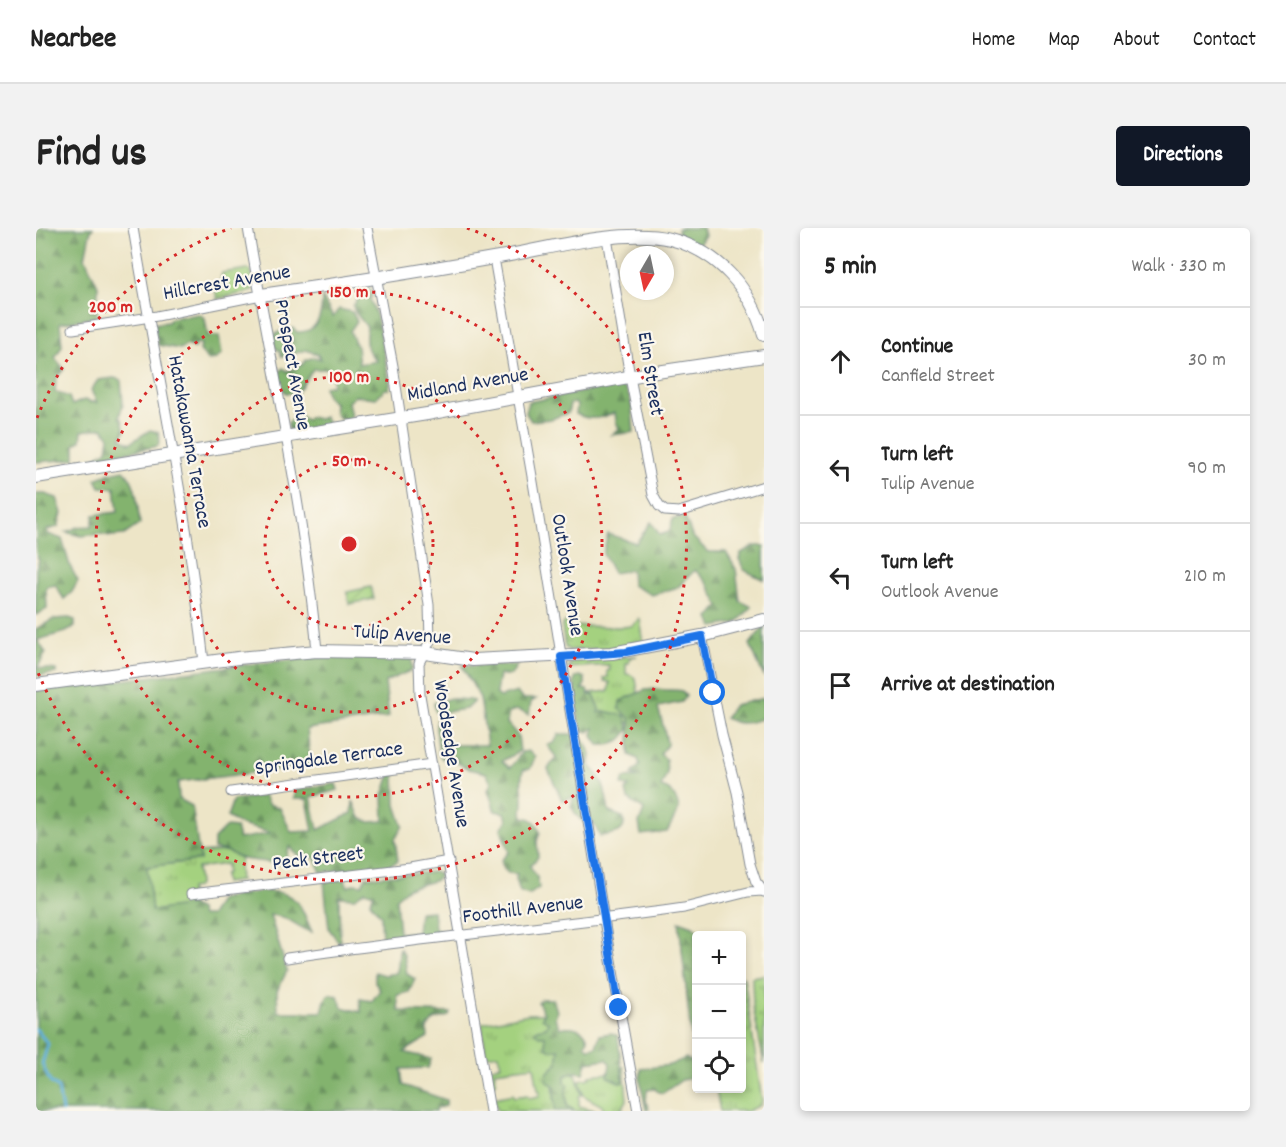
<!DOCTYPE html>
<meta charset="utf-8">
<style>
body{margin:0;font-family:Dekko,sans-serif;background:#f2f2f2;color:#222}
.controls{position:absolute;right:18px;bottom:18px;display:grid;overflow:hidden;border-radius:6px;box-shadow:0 3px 9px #0003}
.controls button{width:54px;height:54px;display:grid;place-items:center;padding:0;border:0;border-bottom:2px solid #e0e0e0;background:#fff;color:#222;font:30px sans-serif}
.compass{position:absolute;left:584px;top:18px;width:54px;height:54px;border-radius:50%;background:#fff;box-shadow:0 3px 9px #0003;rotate:189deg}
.stop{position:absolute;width:18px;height:18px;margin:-14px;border:4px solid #1a73e8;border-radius:50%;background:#fff}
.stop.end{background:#1a73e8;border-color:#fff;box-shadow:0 2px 6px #0008}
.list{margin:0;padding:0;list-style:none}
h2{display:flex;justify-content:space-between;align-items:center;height:78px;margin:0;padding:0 24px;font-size:26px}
h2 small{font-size:20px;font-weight:400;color:#767676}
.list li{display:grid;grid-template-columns:39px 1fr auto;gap:18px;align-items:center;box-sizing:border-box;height:108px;padding:0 24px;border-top:2px solid #e0e0e0}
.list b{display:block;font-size:22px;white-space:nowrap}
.list p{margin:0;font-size:20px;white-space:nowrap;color:#767676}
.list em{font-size:20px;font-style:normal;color:#767676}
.icon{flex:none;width:33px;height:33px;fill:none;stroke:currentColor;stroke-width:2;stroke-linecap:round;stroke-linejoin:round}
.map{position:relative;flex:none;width:728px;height:883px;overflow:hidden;border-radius:6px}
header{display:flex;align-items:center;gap:36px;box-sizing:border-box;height:84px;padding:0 30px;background:#fff;border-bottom:2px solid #e0e0e0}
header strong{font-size:28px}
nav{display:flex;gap:33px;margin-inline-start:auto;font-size:21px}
.intro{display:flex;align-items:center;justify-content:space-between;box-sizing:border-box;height:144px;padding:0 36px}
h1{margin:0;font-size:42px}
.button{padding:15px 27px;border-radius:6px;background:#111827;color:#fff;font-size:21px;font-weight:700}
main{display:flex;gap:36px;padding:0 36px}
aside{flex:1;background:#fff;border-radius:6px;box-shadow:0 3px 9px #0003}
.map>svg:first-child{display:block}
.grass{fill:url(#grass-tufts);stroke:#60806e;stroke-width:1.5}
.forest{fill:url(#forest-firs);stroke:#4f7166;stroke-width:1.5}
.garden{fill:url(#garden-furrows);stroke:#60806e;stroke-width:1.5}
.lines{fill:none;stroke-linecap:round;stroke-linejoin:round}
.stream{stroke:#61b0db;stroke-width:3}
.minor-casing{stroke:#848a92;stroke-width:11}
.tertiary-casing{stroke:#848a92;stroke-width:14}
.minor{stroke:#fff;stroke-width:9}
.tertiary{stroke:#fff;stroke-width:12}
.route{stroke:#1a73e8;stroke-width:8}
.ring{fill:none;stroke:#d62828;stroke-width:3;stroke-dasharray:3 6}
.labels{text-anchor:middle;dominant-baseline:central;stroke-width:4.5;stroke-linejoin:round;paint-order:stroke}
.street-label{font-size:21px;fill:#1b2f5e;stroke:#fbf7ec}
.centre{fill:#d62828;stroke:#fbf7ec;stroke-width:3}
.ring-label{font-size:18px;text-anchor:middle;font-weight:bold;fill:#d62828;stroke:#fbf7ec;stroke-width:4.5;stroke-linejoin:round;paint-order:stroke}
</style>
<header>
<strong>Nearbee</strong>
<nav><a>Home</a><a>Map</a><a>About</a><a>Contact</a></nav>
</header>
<div class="intro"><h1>Find us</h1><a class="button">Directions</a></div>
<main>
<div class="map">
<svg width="728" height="883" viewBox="0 0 728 883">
<defs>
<pattern id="grass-tufts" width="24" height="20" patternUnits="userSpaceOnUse" patternTransform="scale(1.5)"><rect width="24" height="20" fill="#a4d17f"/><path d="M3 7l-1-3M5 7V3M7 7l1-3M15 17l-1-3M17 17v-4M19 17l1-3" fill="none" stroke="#85aa6b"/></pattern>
<pattern id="forest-firs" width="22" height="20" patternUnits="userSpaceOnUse" patternTransform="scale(1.5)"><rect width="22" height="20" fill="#83b36e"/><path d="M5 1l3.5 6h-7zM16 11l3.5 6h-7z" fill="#6a925e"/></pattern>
<pattern id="garden-furrows" width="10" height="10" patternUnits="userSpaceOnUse" patternTransform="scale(1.5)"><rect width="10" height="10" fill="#a4d17f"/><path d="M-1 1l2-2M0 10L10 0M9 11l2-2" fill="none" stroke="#85aa6b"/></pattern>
</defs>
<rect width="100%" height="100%" fill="#fbf7ec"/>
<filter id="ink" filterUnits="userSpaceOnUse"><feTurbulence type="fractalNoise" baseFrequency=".0167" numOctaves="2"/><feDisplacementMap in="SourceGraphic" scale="12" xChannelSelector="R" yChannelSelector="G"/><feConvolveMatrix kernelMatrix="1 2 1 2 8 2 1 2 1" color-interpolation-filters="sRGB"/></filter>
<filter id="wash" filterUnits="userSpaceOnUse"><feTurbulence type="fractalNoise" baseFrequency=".008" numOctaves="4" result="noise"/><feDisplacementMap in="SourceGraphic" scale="24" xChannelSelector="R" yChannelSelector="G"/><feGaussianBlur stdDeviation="1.35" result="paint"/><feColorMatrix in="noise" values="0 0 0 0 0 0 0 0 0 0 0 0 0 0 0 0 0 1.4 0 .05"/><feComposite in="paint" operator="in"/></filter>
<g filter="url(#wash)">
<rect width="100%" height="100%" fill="#ede5c7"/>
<path class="grass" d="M212 41 215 43 218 59 216 63 181 71 178 55 184 54 186 45Z
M604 391 608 416 590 420 533 422 529 419 526 398 529 394H534L540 398 587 399 595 398Z
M601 428 594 429 593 435H590V446L595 447 600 451 602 465 585 473 594 490V495H591L589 488H561L563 481 558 467 553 465 573 463 574 454 569 453 568 450 572 449 571 443 574 442 573 437 532 440 537 433Z
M190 623 205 630 203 639 204 653 189 655 188 646 191 645 190 636 161 640 163 656 159 660 154 661 155 677 116 684 110 639 164 632 163 625Z
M728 747V835L717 779 716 749Z
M706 749 708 750 726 873 725 877 712 883H684L680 861 706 860Z
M493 786H508L512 794 509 808 523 821 521 836 516 840 519 880 522 883H462L458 870 477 866 478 869 491 867 493 870 503 868 504 863 502 862 498 838 458 843 460 853 455 858 452 840 465 837 462 826 450 828 446 795Z
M586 839H588L591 872 585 883H570L565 877 548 868 543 852 554 850V847L573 845 572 849 587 853Z
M536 845 540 846 546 867 543 868V878L562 883H539L531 878 529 848Z"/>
<path class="forest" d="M2 0H57L54 5 49 30 62 58 61 89 24 95 26 118 19 130 28 141 20 151 19 164 33 169 36 177 48 172 61 175 55 162 62 152 78 150 85 152 87 176 83 189 86 192 89 203 85 210 94 215 114 202 122 204 124 210 122 218 59 230 71 222 73 209 67 200 46 203 45 212 39 217V231L0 234V47Z
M642 0H667L669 7 663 16 642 8Z
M329 60H334L336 68 334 71 340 86 354 155 353 161H349L340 170 319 168 312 174 315 188 309 193C301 189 297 186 299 176L291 168 288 159 297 156 294 141H277L261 165H250L244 158 243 145 247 140 251 143 266 137 270 132 278 129 285 131 282 126 270 122 246 129 244 123 239 120 236 108 245 103H253L257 100 261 104C282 105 286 87 286 69L297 89 303 81 316 84 321 93 314 103 321 119 323 136 341 133C330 124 328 114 331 99L319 84 317 78Z
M164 86 169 91 172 108H183L186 126 180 131 171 132 164 122 165 116 161 115 158 120 151 117 144 121 122 117 118 96 132 94 135 90Z
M585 157C598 166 596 190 598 204L576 207 583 201 580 193 579 184C566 191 554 193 540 186L541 177 538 175 534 176 532 185 515 191 495 193 490 185 492 174Z
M264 187 270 192 274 189 283 191 288 189 292 195 288 200 268 207 253 202 252 195 259 188Z
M88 242C102 255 101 277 104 296L88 307 75 308 64 306 45 308 30 304 42 299 56 298 58 287 82 284 79 260 64 259 60 251 74 245Z
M0 266H9L21 270 26 285 22 299 11 302 12 306 26 311 34 338 42 353 36 364 28 371 19 357 10 359 11 381 0 387V341L3 332 0 325Z
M649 289 656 308 672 324H690L700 341 704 373 716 379 700 395 677 399 673 390 683 378 672 356 659 342 642 359 616 367 596 357 595 342 577 345 567 326 572 306 600 315 615 294 624 307 633 304 637 291Z
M718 318H728V352L708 342 703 331 705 325Z
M33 390 39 392V399L30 404 1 412 10 425 1 440 20 442V445L0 448V401L18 391Z
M728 398V449L714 416Z
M294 428 376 431V442L349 454 353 489 271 501 275 538 142 554 143 571 156 578 164 632 111 639 116 683 155 677 163 682 165 688H174L184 671C208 667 247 653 264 678 269 686 272 696 276 704 257 698 255 688 234 687L251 743 241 763 242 784H286L289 772 293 766 302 768 306 779 325 784 324 771 336 773 344 762 339 754V744L349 747 360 745C364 737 361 730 364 721L368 727 371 746 379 751 373 764 361 767 363 783 414 785 413 788 398 792 391 800 392 809 368 824 395 831 392 840 365 841 367 857 410 872V878L401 880 400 883H0V463L198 438Z
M481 437 475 447H463L460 465 464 469 481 464 486 471H500L495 474 493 487 481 482 473 484 471 495 482 508 484 523 466 533 474 540 486 524 493 523 499 529 494 541 487 542C483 557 488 563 487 574 487 581 485 582 487 589L495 591 500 595 504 604 501 613 502 629 494 638 501 649 503 660 493 667 484 664 480 651 481 646 472 645 467 640 465 632 473 624 465 601 471 592 469 585 459 583 452 562 455 555 450 545 433 541 411 529 407 531 403 527 400 500 401 491 411 517H451L444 470 426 438Z
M544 448 549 450V456L546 461 551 462 553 467H558L563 481 562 485 569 483 589 488 593 501C586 514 577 518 563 517L557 508 558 500 552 504 544 501 538 454 540 449Z
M622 461C631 463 638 461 646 463L650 468 646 474 622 479C625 492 630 504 631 517L624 526 630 531 631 545 625 559C637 562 640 569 643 581L631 604 605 607 603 595 608 582 592 571 590 563 593 558 586 557 588 550 601 549 596 546 604 537 602 531 594 527V490L583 481 584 473 609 462Z
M415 470C423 473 429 470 438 473L430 481 400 485 398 475Z
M728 470V490C713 495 703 498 689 490L698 477Z
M523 506H535L547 510 555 526 554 538C568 550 570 566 573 584L587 589C592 606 577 606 564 608L557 594C544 596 541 588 535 578L538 569 526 572 512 541 520 529 511 517 518 515Z
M359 546 360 577 367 598 359 611 362 633 350 639 285 644 278 629H264L253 619 251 628 245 636 207 631 190 623 178 621V611L190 599 200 600 203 611 235 605 205 597 191 589 197 572 228 568 232 576 244 580 255 604 277 603 271 571H257L259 562 300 556 302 562 275 569 282 602 316 585 317 573 324 590 334 594 348 593 347 567 354 547Z
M400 644 405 647 398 653 372 660 360 670 363 705 381 704 383 684 397 683 399 700 412 706 346 713 345 687 334 674 338 666 329 663 319 670 303 669 304 716 293 701 288 654 309 651 312 659 318 656 326 657 330 649Z
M643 693 657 698 663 704 660 708V810L655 807Z
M506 771H517L521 783 519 790 524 800C534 797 548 799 552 811L549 816 552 820 560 819 564 807 575 805 582 808 587 854H583L572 849 574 836 571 831 551 834 548 845 539 844 529 848V854L532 857 530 862 531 878 539 883H522L519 881 518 858 510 852 512 844 521 836 523 821 515 822 510 819 509 808H503L499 804 501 801 510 799 512 794 506 790 508 786 502 774Z
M650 830 654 833 660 830V849L646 852 627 865 622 864 619 861 611 862 610 874 613 881 610 882 604 852 605 841 634 837Z"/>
<path class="garden" d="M335 359 338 371 313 376 311 364Z"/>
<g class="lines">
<path class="stream" d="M0 801 12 816 6 836 14 854 22 860 26 883"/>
</g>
</g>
<g filter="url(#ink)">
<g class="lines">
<defs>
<path id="minor" d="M97 0C121 145 153 289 168 435
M212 0C236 141 268 281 281 423
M331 0 357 138 393 377 394 413 383 435 384 467 454 883
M571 10 594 149 617 267 623 278 629 283 643 284 728 258
M458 30 497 254 571 710 602 883
M37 101 121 88 225 67
M666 408 686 507 701 564 714 636 720 654 728 664
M195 564 396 536
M155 666 374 640 413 633
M251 730C375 711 501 700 627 683L648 680 712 664 726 663"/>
<path id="tertiary" d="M225 67C305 56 384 43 463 29 514 20 585 0 634 11 682 23 715 61 728 107
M0 249 391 186 614 145 728 128
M0 457 202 430 281 423 389 425 437 432 576 425 666 408 728 392"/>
</defs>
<use href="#minor" class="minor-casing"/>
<use href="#tertiary" class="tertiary-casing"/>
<use href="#minor" class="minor"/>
<use href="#tertiary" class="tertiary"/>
</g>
</g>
<g class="lines" filter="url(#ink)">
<path class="route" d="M583 780 525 429 590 424 666 408 677 465"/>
</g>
<g class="ring">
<circle cx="313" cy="316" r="84"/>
<circle cx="313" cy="316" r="168"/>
<circle cx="313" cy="316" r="253"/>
<path d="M1 190A337 337 0 0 1 195 0M431 0A337 337 0 1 1 1 442"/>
</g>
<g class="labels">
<g class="street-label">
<text transform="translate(191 56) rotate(-10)">Hillcrest Avenue</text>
<text transform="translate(255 137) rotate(80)">Prospect Avenue</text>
<text transform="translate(613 146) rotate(81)">Elm Street</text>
<text transform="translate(432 158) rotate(-10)">Midland Avenue</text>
<text transform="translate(152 214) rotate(80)">Hatakawanna Terrace</text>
<text transform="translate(530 347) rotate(81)">Outlook Avenue</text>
<text transform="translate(366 408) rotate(4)">Tulip Avenue</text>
<text transform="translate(414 526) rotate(81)">Woodsedge Avenue</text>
<text transform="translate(293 532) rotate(-8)">Springdale Terrace</text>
<text transform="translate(282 632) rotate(-7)">Peck Street</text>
<text transform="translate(487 683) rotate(-7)">Foothill Avenue</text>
</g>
</g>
<circle cx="313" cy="316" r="9" class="centre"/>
<g class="ring-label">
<text x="313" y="69">150 m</text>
<text x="75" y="84">200 m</text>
<text x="313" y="154">100 m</text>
<text x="313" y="238">50 m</text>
</g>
</svg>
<div class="controls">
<button>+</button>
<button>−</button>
<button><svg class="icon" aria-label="locate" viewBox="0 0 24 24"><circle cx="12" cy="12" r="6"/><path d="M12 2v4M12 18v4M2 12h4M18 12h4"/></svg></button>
</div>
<svg class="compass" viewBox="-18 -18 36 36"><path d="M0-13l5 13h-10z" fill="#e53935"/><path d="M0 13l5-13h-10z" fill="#767676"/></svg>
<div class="stop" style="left:677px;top:465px"></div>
<div class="stop end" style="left:583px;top:780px"></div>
</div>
<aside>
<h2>5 min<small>Walk · 330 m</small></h2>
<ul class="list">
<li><svg class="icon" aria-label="ahead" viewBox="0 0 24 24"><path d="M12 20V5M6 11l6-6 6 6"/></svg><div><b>Continue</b><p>Canfield Street</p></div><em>30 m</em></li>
<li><svg class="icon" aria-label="left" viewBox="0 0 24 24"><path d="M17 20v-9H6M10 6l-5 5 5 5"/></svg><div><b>Turn left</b><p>Tulip Avenue</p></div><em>90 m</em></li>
<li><svg class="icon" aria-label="left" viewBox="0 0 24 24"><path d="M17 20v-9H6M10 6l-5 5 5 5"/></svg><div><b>Turn left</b><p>Outlook Avenue</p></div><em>210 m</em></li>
<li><svg class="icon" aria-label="arrive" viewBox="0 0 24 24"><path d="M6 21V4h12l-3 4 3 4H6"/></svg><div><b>Arrive at destination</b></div></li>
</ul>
</aside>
</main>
